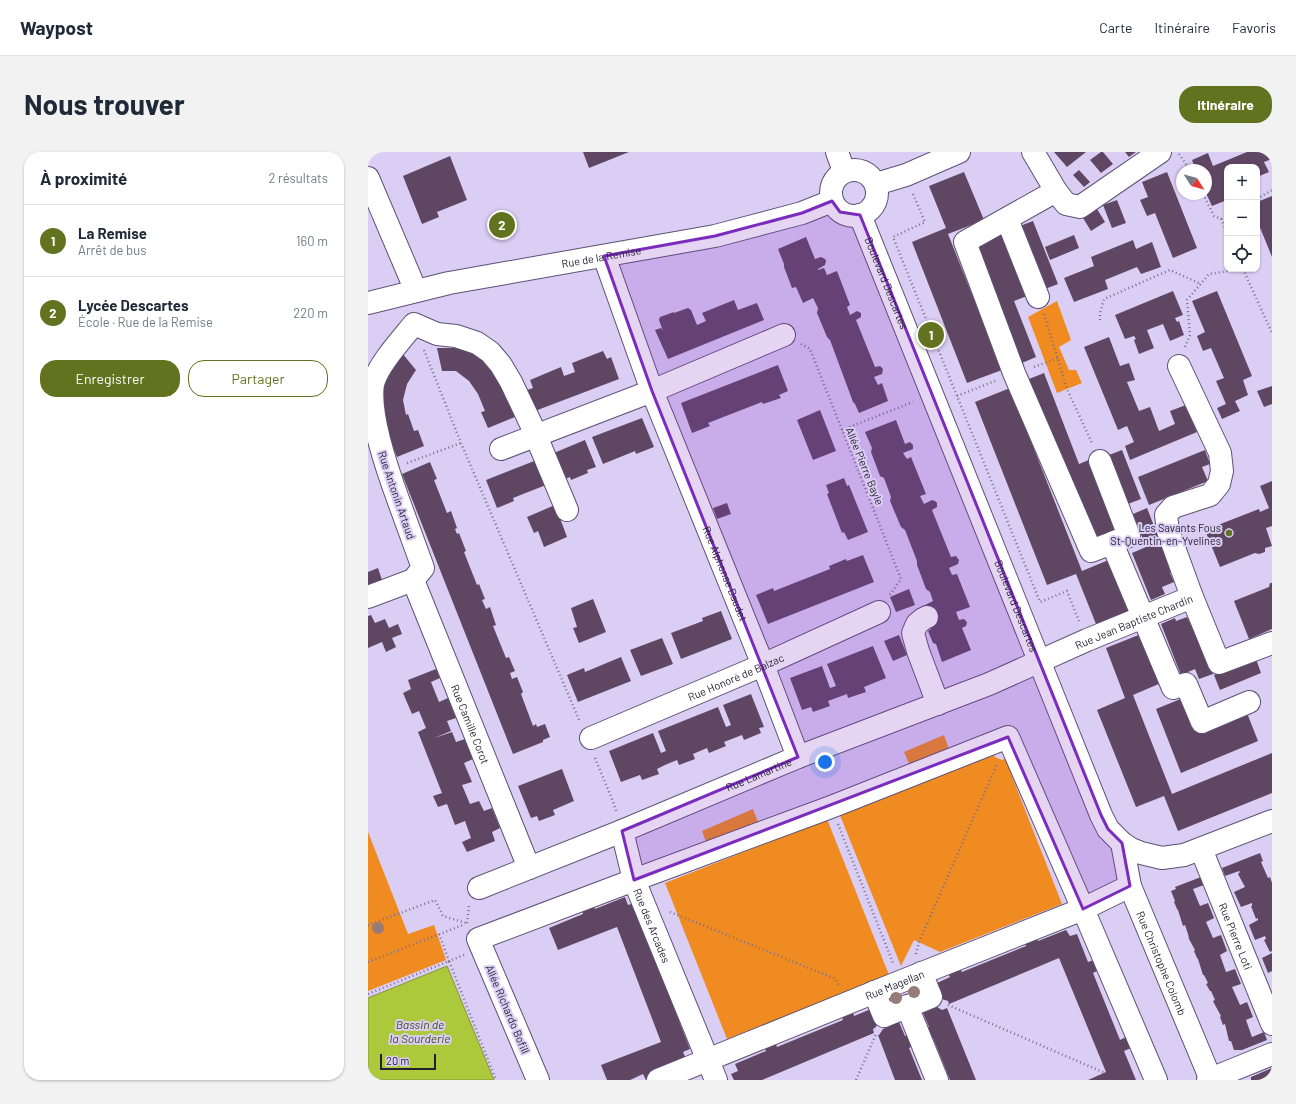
<!DOCTYPE html>
<html lang="fr">
<meta charset="utf-8">
<style>
body{margin:0;font-family:Barlow,sans-serif;background:#f2f2f3;color:#1f2937}
.controls{position:absolute;right:12px;top:12px;display:grid;overflow:hidden;border-radius:8px;box-shadow:0 1px 3px #0004}
.controls button{width:36px;height:36px;display:grid;place-items:center;padding:0;border:0;border-bottom:1px solid #e0e1e3;background:#fff;color:#1f2937;font:20px sans-serif}
.compass{position:absolute;left:808px;top:12px;width:36px;height:36px;border-radius:50%;background:#fff;box-shadow:0 1px 3px #0004;rotate:126deg}
.scale{position:absolute;left:12px;bottom:10px;width:56px;box-sizing:border-box;padding-left:4px;border:2px solid #241f2d;border-top:0;font-size:11px;line-height:14px;white-space:nowrap;color:#241f2d;-webkit-text-stroke:3px #dbcef5;paint-order:stroke}
.you{position:absolute;left:457px;top:610px;width:14px;height:14px;margin:-10px;border:3px solid #fff;border-radius:50%;background:#1a73e8;box-shadow:0 0 0 6px #1a73e833}
.badge{display:grid;place-items:center;width:26px;height:26px;border-radius:50%;background:#627320;color:#fff;font-size:13px;font-weight:700}
.pin{position:absolute;translate:-50% -50%;border:2px solid #fff;box-shadow:0 1px 4px #0006}
.list{margin:0;padding:0;list-style:none}
h2{display:flex;justify-content:space-between;align-items:center;height:52px;margin:0;padding:0 16px;font-size:17px}
h2 small{font-size:13px;font-weight:400;color:#747a83}
.list li{display:grid;grid-template-columns:26px 1fr auto;gap:12px;align-items:center;box-sizing:border-box;height:72px;padding:0 16px;border-top:1px solid #e0e1e3}
.list b{display:block;font-size:15px;white-space:nowrap}
.list p{margin:0;font-size:13px;white-space:nowrap;color:#747a83}
.list em{font-size:13px;font-style:normal;color:#747a83}
.actions{display:flex;gap:8px;padding:12px 16px}
.actions a{flex:1;padding:9px 0;border:1px solid #627320;border-radius:16px;text-align:center;font-size:14px;color:#627320}
.actions .main{background:#627320;color:#fff}
.icon{flex:none;width:22px;height:22px;fill:none;stroke:currentColor;stroke-width:2;stroke-linecap:round;stroke-linejoin:round}
.map{position:relative;flex:none;width:904px;height:928px;overflow:hidden;border-radius:16px}
header{display:flex;align-items:center;gap:24px;box-sizing:border-box;height:56px;padding:0 20px;background:#fff;border-bottom:1px solid #e0e1e3}
header strong{font-size:19px}
nav{display:flex;gap:22px;margin-inline-start:auto;font-size:14px}
.intro{display:flex;align-items:center;justify-content:space-between;box-sizing:border-box;height:96px;padding:0 24px}
h1{margin:0;font-size:28px}
.button{padding:10px 18px;border-radius:16px;background:#627320;color:#fff;font-size:14px;font-weight:700}
main{display:flex;gap:24px;padding:0 24px}
aside{flex:1;background:#fff;border-radius:16px;box-shadow:0 1px 3px #0004}
.map>svg:first-child{display:block}
.green{fill:#ef8b20}
.water{fill:#acc83b;stroke:#839537}
.building{fill:#5f4764}
.lines{fill:none;stroke-linecap:round;stroke-linejoin:round}
.minor-casing{stroke:#5d5173;stroke-width:24}
.path{stroke:#7a718b;stroke-width:2.5;stroke-dasharray:1 3;stroke-linecap:butt}
.minor{stroke:#fff;stroke-width:22}
.tree{fill:#977b76}
.marked{fill:#7b2cbf;fill-opacity:0.2;stroke:#7b2cbf;stroke-width:3;stroke-linejoin:round}
.poi-dot{fill:#627320;stroke:#dbcef5;stroke-width:1.5}
.labels{text-anchor:middle;dominant-baseline:central;stroke-width:4;stroke-linejoin:round;paint-order:stroke}
.street-label{font-size:11px;fill:#241f2d;stroke:#dbcef5}
.poi-label{font-size:11px;fill:#241f2d;stroke:#dbcef5;text-anchor:end}
.water-label{font-size:12px;font-style:italic;fill:#434f19;stroke:#dbcef5}
</style>
<header>
<strong>Waypost</strong>
<nav><a>Carte</a><a>Itinéraire</a><a>Favoris</a></nav>
</header>
<div class="intro"><h1>Nous trouver</h1><a class="button">Itinéraire</a></div>
<main>
<aside>
<h2>À proximité<small>2 résultats</small></h2>
<ul class="list">
<li><span class="badge">1</span><div><b>La Remise</b><p>Arrêt de bus</p></div><em>160 m</em></li>
<li><span class="badge">2</span><div><b>Lycée Descartes</b><p>École · Rue de la Remise</p></div><em>220 m</em></li>
</ul>
<div class="actions"><a class="main">Enregistrer</a><a>Partager</a></div>
</aside>
<div class="map">
<svg width="904" height="928" viewBox="0 0 904 928">
<rect width="100%" height="100%" fill="#dbcef5"/>
<path class="green" d="M689 149 703 188 691 195 701 218H708L714 231 689 241 660 165Z
M576 583 582 600 543 616 536 600Z
M624 599 627 605 634 608 641 605 648 620 643 622 694 752 572 800 546 788 533 814 471 661Z
M385 657 391 673 340 695 334 679Z
M459 667 521 823 359 887 297 731Z
M0 680 40 782 66 773 78 808 0 839Z"/>
<path class="water" d="M79 814 126 928H0V846Z"/>
<path class="building" d="M215 0H261L221 16Z
M686 0H718L699 15Z
M733 0H735L745 12 733 21 722 8Z
M757 0H768L761 5Z
M879 0H904V7L896 10 901 20 889 25V15H859V38L856 39 859 48 844 54 838 41V18H828L824 8 840 1 845 14Z
M82 4 99 48 69 60 71 65 54 72 35 24Z
M711 18 722 30 716 35 705 23Z
M596 20 616 68 580 82 634 218 599 231 544 90 578 76 561 34Z
M799 20 829 96 805 106 787 61 779 64 772 48 780 45 774 30Z
M904 44V105L889 68V50Z
M749 48 758 71 744 76 735 53Z
M729 57 737 70 723 79 715 66Z
M665 69 690 132 677 137 652 74Z
M635 80 659 144 646 149 668 205 654 211 607 92Z
M706 83 711 96 682 108 677 95Z
M438 85 447 107 453 105 457 107 458 109 457 113 450 117V118L456 116 459 123 469 119 482 153 479 155 482 163 489 159 493 161V165L488 168 507 215 512 214 515 217 514 222 506 225 510 233 514 231 520 249 491 261 487 252 485 250 462 188 459 185 449 161 450 156 445 146 435 151 428 135 424 136 416 115V112L410 97Z
M765 88 768 97 784 90 793 115 773 122 769 115 737 128 740 137 706 150 696 126 726 114 723 105Z
M805 139 815 163 807 166 809 170 811 169 816 183 802 189 795 172 779 178 786 196 771 202 766 188 768 187 766 184 757 187 747 163Z
M849 139 884 224 875 228 880 243 867 249 872 259 854 267 849 256 858 252 848 229 856 226 843 196 835 199 829 184 837 180 824 149Z
M366 148 370 158 389 151 396 168 300 207 287 178 293 176 295 179 291 168 292 165 306 160V161L320 156 323 158 329 173 338 169 334 161Z
M741 185 752 214 761 211 767 228 759 230 771 259 782 255 791 279 807 272 802 259 818 253 829 280 762 308 757 294 766 290 759 274 750 278 716 195Z
M69 196H97L117 210 135 232 147 265 120 276 113 260 117 259 110 242 101 229 88 219H74Z
M235 199 239 207 243 205 251 227 167 259 159 238 165 236 162 228 193 215 196 224 207 220 204 211Z
M34 201 48 218 39 232 35 248 38 263 40 262 46 279 50 278 56 294 29 305 16 272 10 247 15 221Z
M410 213 420 239 411 243 413 246 395 252 394 250 340 271 342 274 324 281 313 251Z
M676 221 711 312 723 307 751 378 723 388 661 227Z
M904 234V252L896 255 889 239Z
M642 236 714 419 743 407 763 459 728 472 708 422 679 433 607 250Z
M452 258 468 299 445 308 429 268Z
M274 266 286 295 268 302 267 299 235 312 224 285Z
M528 268 537 292 542 290 545 293V297L535 301 539 307 543 305 558 342 552 344 556 352 564 348 567 349 569 351V355L564 358 583 405 588 404 591 408 590 412 581 416 584 423 589 422 602 455 588 460 591 468 596 467 599 470 598 474 594 476 603 498 574 510 568 492 565 491 560 479 563 477 555 454 565 449 562 440 558 437 549 413V409L537 378 533 375 522 349 523 345 516 326 512 324 503 300 504 296 497 280Z
M217 288 228 315 219 318 220 321 203 328 202 325 192 329 181 303Z
M754 298 773 347 760 352 741 303Z
M837 298 842 312 834 315 840 329 781 353 770 325Z
M174 306 183 331 145 346 146 349 129 356 118 328Z
M62 310 69 327 66 328 79 361 83 359 89 376 87 377 89 382 91 381 98 399 96 400 109 433 111 432 117 447 114 448 118 457 122 455 128 473 125 474 138 506 141 505 147 519 142 521 144 527 149 525 155 540 153 542 165 574 168 572 169 575 177 572 182 585 175 588V590L145 602 34 322Z
M476 326 479 334 481 333 500 380 480 388 476 380 474 381 459 342 461 341 458 333Z
M904 329V374L898 376 904 394 897 396V400L891 402 887 401 852 415 837 378 891 357 892 360 901 356 892 334Z
M359 351 363 362 349 367 345 356Z
M187 353 199 385 176 395 170 379 166 381 159 365Z
M779 356 804 420 802 421 806 430 794 435 797 442 783 448 764 401 778 395 765 362Z
M495 403 506 430 400 472 388 443 405 436 406 439 462 417 461 414 478 407 479 409Z
M10 416 14 428 0 433V420Z
M902 431H904V477L881 487 866 449 901 435Z
M541 437 547 453 528 460 522 445Z
M225 447 238 480 211 491 205 476 209 475 203 456Z
M353 459 364 487 313 507 303 481 335 469 334 466Z
M3 463 7 471 17 467 21 476 30 472 34 482 24 486 28 495 18 500 14 490 0 496V464Z
M819 465 824 475 826 474 845 522 831 527 827 517 813 523 793 472 807 466 808 469Z
M773 482 793 531 765 543 804 642 904 601V641L810 679 796 644 768 655 729 558 757 546 738 496Z
M531 483 539 503 525 509 516 489Z
M294 486 305 512 273 524 262 498Z
M505 494 518 526 496 535 498 540 480 546 479 542 460 549 462 554 445 560 443 555 434 558 422 526 454 514 462 536 468 534 459 512Z
M253 505 263 529 210 550 199 523 216 516 217 520Z
M888 507 893 521 852 538 846 523Z
M68 517 72 526 63 530 71 550 80 546 88 566 79 569 83 579 66 586 84 580 88 590 97 587 105 607 96 611 104 630 94 633 102 652 111 649 116 659 124 656 132 676 124 680 127 689 99 700 94 690 103 686 97 669 87 673 79 652 70 655 65 644 74 641 50 580 58 576 51 559 44 562 35 541 43 537 40 528Z
M383 542 396 575 391 576 393 581 376 588 374 583 356 590 358 594 341 601 339 596 325 602 327 607 311 613 309 608 297 613 289 617 291 622 274 628 272 623 253 630 241 599 285 581 293 601 298 599 290 579 350 555 358 575 363 573 355 553Z
M815 546 829 581 879 561 890 589 813 621 788 557Z
M194 617 206 649 185 658 187 663 171 669 169 664 163 666 150 634Z
M892 701 895 709 893 710 900 726 902 725 904 731V799L902 800 896 788 898 787 897 784 887 788 881 773 890 768V766L888 767 883 754H884V751L873 755 866 740 877 735 870 722 872 720 871 719 857 724 854 716Z
M833 725 836 733 825 737 832 754 840 751 846 766 838 770 845 786 853 783 859 799 852 803 858 820 867 817 873 832 864 835 872 853 879 850 885 865 878 868 884 885 896 880 899 888 874 898H866L863 889H861L857 872 855 873 852 865 853 864 847 853 845 849 847 848 843 839H842L838 832 840 831 836 823H835L830 807 829 806 826 799 827 798 821 787 820 782 817 773 815 774 810 758 809 757 806 750 807 749 803 739 808 737 807 735Z
M257 745 260 753 266 751 307 857 313 855 317 867 311 869 322 897 315 900 318 907 282 928H278L275 922 262 928H239L233 913 293 890 249 775 190 798 181 776 215 762 213 756 224 751 227 757Z
M698 778 702 784 709 782 720 810 726 808 731 818 725 821 752 888 758 885 763 896 756 899 768 928H720L738 920 691 806 581 852 580 849 574 847 567 832 582 825 579 819 591 814 594 820 658 794 656 788 668 783 670 789Z
M904 801V819L900 821 894 806Z
M569 855 574 858 579 856 608 928H582L565 886 559 889 554 878 561 875 555 861Z
M484 857 486 864 503 857 509 872 508 875 505 877 506 881 394 928H366L363 922 370 919 367 912 398 899 395 893 406 888 409 895 475 868 473 862Z
M531 870 537 884 543 882 547 893 541 896 554 928H527L510 883H511L515 877Z
M904 916V925L900 927V928H883V925Z"/>
<g class="lines">
<defs>
<g id="minor">
<path d="M469 0 476 19"/>
<path d="M665 0 688 39 698 52 712 55 792 0"/>
<circle cx="486" cy="41" r="23"/>
<path d="M0 26 48 139"/>
<path d="M508 32 538 23 591 0"/>
<path d="M688 39 597 90 646 221 723 399 744 391"/>
<path id="s1" d="M492 63 733 663 740 677 754 691 763 697 773 701 794 706 816 703 904 669"/>
<path d="M639 67 670 145"/>
<path id="s2" d="M236 104 284 239 395 513 430 605"/>
<path id="s3" d="M0 151 81 131 347 84 434 61 464 49"/>
<path d="M133 297 284 239 416 183"/>
<path d="M732 309 761 384 744 391 805 536 818 532 834 570 881 550"/>
<path id="s4" d="M45 428 161 716"/>
<path d="M0 445 45 428 55 416C47 394 39 372 31 350 20 320 0 264 5 232 10 213 33 188 46 172L69 182 88 184 109 191 122 200 133 213 143 230 163 272 199 358"/>
<path d="M824 445 851 511 904 491"/>
<path d="M559 465 555 467 549 472 545 481 550 499 570 552"/>
<path id="s5" d="M223 586 395 513 511 460"/>
<path d="M254 679 266 728 463 655 640 585 715 757 788 928"/>
<path id="s6" d="M754 691 762 734 843 928"/>
<path id="s7" d="M833 697 904 872"/>
<path id="s8" d="M111 736 254 679 430 605 621 532 719 488 824 445 800 379 798 363 805 355 842 343 851 332 854 319 852 301 811 214"/>
<path d="M506 840 516 864 563 845 553 821"/>
<path d="M539 854 569 928"/>
<path id="s9" d="M170 928 110 787 266 728 348 928"/>
<path id="s10" d="M290 928 529 831 715 757 762 734"/>
<path d="M840 928 904 902"/>
</g>
</defs>
<use href="#minor" class="minor-casing"/>
<path class="path" d="M811 2 822 18
M545 42 557 70 525 85 672 450 699 439 711 469
M835 42 846 64 853 67 859 80
M889 47 904 38
M853 67 859 64
M875 117 904 181
M676 162 699 237 724 291
M732 168V161L736 147 802 118 833 132
M433 192 442 197 533 427 521 444
M817 195 822 183 819 148 841 122 872 117
M56 198 93 291 212 570
M666 215 690 206
M589 244 627 229
M474 278 545 250
M39 311 93 291
M227 606 244 647 249 661
M470 672 525 811
M302 760 468 827 470 833
M99 771 101 754
M0 773 67 748 75 764 98 771
M71 782 81 809 96 803
M548 802 551 790 629 612
M0 810 95 773
M0 842 81 809 128 928
M580 853 737 921
M488 928 508 882"/>
<use href="#minor" class="minor"/>
</g>
<g class="tree">
<circle cx="10" cy="776" r="6"/>
<circle cx="546" cy="840" r="6"/>
<circle cx="528" cy="846" r="6"/>
</g>
<path class="marked" d="M464 49 472 60 492 63 733 663 740 677 754 691 762 734 715 757 640 585 266 728 254 679 430 605 284 239 236 104 347 84 434 61Z"/>
<circle class="poi-dot" cx="861" cy="381" r="4"/>
<g class="labels">
<g class="street-label">
<text stroke="none"><textPath href="#s3" startOffset="238">Rue de la Remise</textPath></text>
<text stroke="none"><textPath href="#s1" startOffset="73">Boulevard Descartes</textPath></text>
<text transform="translate(497 314) rotate(68)">Allée Pierre Bayle</text>
<text transform="translate(29 343) rotate(71)">Rue Antonin Artaud</text>
<text stroke="none"><textPath href="#s2" startOffset="340">Rue Alphonse Daudet</textPath></text>
<text stroke="none"><textPath href="#s1" startOffset="421">Boulevard Descartes</textPath></text>
<text stroke="none"><textPath href="#s8" startOffset="707">Rue Jean Baptiste Chardin</textPath></text>
<text stroke="none"><textPath href="#s5" startOffset="157">Rue Honoré de Balzac</textPath></text>
<text stroke="none"><textPath href="#s4" startOffset="155">Rue Camille Corot</textPath></text>
<text stroke="none"><textPath href="#s8" startOffset="302">Rue Lamartine</textPath></text>
<text stroke="none"><textPath href="#s9" startOffset="369">Rue des Arcades</textPath></text>
<text stroke="none"><textPath href="#s7" startOffset="94">Rue Pierre Loti</textPath></text>
<text stroke="none"><textPath href="#s6" startOffset="127">Rue Christophe Colomb</textPath></text>
<text stroke="none"><textPath href="#s10" startOffset="255">Rue Magellan</textPath></text>
<text transform="translate(140 857) rotate(67)">Allée Richardo Bofill</text>
</g>
<g class="poi-label">
<text x="853" y="375">Les Savants Fous<tspan x="853" dy="13">St-Quentin-en-Yvelines</tspan></text>
</g>
<g class="water-label">
<text x="52" y="872">Bassin de<tspan x="52" dy="14">la Sourderie</tspan></text>
</g>
</g>
</svg>
<div class="controls">
<button>+</button>
<button>−</button>
<button><svg class="icon" aria-label="locate" viewBox="0 0 24 24"><circle cx="12" cy="12" r="6"/><path d="M12 2v4M12 18v4M2 12h4M18 12h4"/></svg></button>
</div>
<svg class="compass" viewBox="-18 -18 36 36"><path d="M0-13l5 13h-10z" fill="#e53935"/><path d="M0 13l5-13h-10z" fill="#747a83"/></svg>
<div class="scale">20 m</div>
<div class="you"></div>
<div class="pin badge" style="left:563px;top:183px">1</div>
<div class="pin badge" style="left:134px;top:73px">2</div>
</div>
</main>
